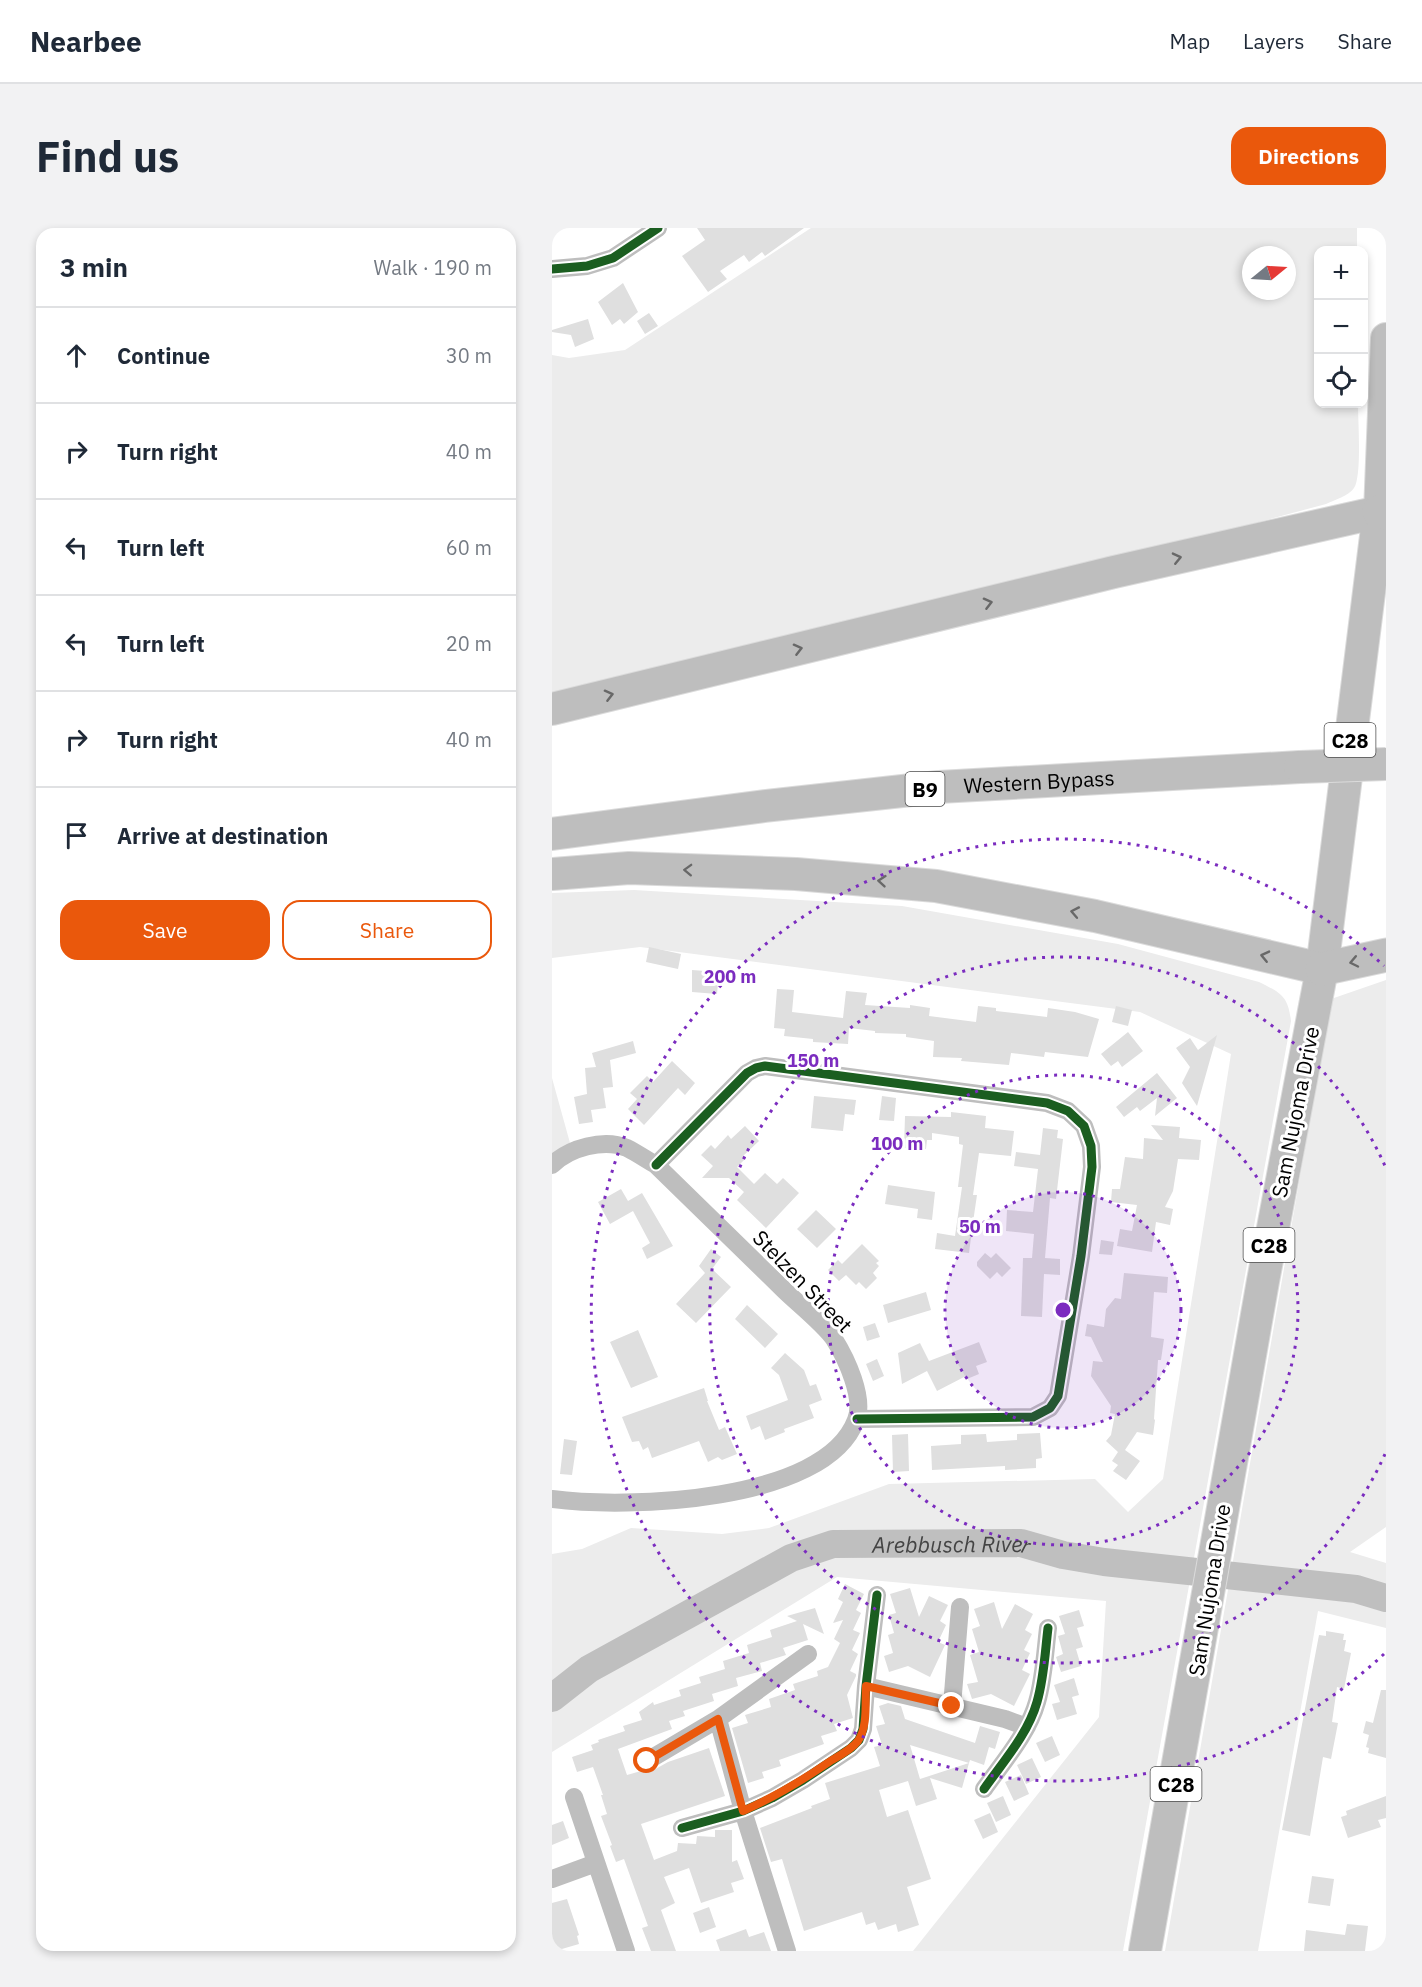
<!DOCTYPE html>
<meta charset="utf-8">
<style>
body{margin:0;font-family:"IBM Plex Sans",sans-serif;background:#f2f2f3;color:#1f2937}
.controls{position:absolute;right:18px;top:18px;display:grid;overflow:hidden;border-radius:12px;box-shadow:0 3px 9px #0003}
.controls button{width:54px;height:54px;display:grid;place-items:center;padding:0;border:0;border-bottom:2px solid #e0e1e3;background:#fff;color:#1f2937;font:30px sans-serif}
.compass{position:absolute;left:690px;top:18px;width:54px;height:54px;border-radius:50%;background:#fff;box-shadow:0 3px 9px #0003;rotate:72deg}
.stop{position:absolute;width:18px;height:18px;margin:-14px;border:4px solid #ea580c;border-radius:50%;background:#fff}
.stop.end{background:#ea580c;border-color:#fff;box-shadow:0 2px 6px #0008}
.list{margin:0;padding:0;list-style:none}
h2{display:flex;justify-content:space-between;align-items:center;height:78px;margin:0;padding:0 24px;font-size:26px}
h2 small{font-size:20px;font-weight:400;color:#747a83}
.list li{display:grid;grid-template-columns:39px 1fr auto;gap:18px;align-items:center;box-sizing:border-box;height:96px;padding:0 24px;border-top:2px solid #e0e1e3}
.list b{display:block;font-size:22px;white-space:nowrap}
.list em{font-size:20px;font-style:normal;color:#747a83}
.actions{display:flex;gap:12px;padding:18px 24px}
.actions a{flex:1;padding:14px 0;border:2px solid #ea580c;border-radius:18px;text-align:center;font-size:21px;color:#ea580c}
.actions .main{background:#ea580c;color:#fff}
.icon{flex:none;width:33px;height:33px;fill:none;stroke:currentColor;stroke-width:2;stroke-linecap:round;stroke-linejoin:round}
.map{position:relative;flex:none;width:834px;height:1723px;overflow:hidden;border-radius:18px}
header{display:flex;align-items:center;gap:36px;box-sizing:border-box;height:84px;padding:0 30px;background:#fff;border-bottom:2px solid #e0e1e3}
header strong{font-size:28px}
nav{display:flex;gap:33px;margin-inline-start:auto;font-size:21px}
.intro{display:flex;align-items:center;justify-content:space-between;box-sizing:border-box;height:144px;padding:0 36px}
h1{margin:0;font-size:42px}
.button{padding:15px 27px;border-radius:18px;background:#ea580c;color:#fff;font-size:21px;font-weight:700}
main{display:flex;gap:36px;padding:0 36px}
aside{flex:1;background:#fff;border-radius:18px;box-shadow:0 3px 9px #0003}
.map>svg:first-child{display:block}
.green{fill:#ececec;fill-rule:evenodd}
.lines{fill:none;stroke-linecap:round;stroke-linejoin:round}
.river{stroke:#bfbfbf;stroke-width:28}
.building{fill:#dfdfdf}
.primary-casing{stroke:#dbdbdb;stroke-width:32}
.trunk-casing{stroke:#dbdbdb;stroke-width:34}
.motorway-casing{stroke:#dbdbdb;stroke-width:35}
.minor{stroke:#bebebe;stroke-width:18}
.primary{stroke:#bebebe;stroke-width:30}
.trunk{stroke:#bebebe;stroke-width:32}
.motorway{stroke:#bebebe;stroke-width:33}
.trunk-bridge-casing{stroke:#dbdbdb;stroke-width:34;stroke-linecap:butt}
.trunk-bridge{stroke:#bebebe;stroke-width:32}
.cycleway-casing{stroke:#fff;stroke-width:13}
.cycleway{stroke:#1b5e20;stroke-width:9}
.oneway{stroke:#686868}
.route{stroke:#ea580c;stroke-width:8}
.ring{fill:none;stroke:#7b2cbf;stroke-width:3;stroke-dasharray:3 6}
.labels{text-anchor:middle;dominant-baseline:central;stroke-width:6;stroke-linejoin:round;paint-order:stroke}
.shield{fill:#fff;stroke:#4c4c4c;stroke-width:1.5}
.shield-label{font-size:20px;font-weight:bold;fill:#000}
.street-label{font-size:21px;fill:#000;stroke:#fff}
.water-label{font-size:22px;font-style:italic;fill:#444;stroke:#fff}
.centre{fill:#7b2cbf;stroke:#fff;stroke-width:3}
.ring-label{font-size:18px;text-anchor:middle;font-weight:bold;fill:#7b2cbf;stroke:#fff;stroke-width:6;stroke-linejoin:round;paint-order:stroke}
</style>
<header>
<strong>Nearbee</strong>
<nav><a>Map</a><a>Layers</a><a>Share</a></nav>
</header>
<div class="intro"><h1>Find us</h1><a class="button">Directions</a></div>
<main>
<aside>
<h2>3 min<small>Walk · 190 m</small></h2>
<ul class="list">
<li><svg class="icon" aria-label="ahead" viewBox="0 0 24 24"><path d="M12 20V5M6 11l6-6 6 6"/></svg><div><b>Continue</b></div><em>30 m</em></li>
<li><svg class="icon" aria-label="right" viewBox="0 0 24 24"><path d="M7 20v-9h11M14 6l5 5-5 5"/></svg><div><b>Turn right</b></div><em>40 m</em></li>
<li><svg class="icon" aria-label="left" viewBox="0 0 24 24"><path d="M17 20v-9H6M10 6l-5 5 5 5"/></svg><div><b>Turn left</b></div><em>60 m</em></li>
<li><svg class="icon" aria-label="left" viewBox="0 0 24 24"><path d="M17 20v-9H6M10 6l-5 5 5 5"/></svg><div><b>Turn left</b></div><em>20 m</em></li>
<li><svg class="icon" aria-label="right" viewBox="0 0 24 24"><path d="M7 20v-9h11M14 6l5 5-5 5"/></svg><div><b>Turn right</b></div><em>40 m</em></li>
<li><svg class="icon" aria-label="arrive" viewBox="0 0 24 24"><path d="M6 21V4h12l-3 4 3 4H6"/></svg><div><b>Arrive at destination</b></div></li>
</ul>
<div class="actions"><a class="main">Save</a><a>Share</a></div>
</aside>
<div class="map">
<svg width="834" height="1723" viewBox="0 0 834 1723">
<rect width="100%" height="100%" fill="#fff"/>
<path class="green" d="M259 0H805V22H766V176H806C806 193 810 248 802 260 797 268 782 272 774 276L392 378 0 471V127L17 130 73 122ZM699 27H735V63H699Z
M82 662 350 678 566 716 707 754C729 765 736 768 739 793L571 1723H361L547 1489 554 1373 285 1349 0 1524V1326L30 1321 79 1300 170 1306 217 1300 337 1256 543 1251 576 1284 611 1251 679 826 588 784 88 719 0 730V665Z
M834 752V1299L798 1324 834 1335V1400L766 1383 706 1723H613L779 771Z
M0 850 18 915 0 931Z"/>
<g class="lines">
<path class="river" id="s1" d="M0 1470 37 1441 239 1330 281 1316 469 1315 511 1327 552 1334 804 1361 834 1370"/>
</g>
<path class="building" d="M145 0H252L213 28 210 24 197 34 192 27 168 43 175 51 156 64 130 28 153 12Z
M71 55 86 84 72 96 68 91 60 97 46 74Z
M97 85 106 98 93 106 85 93Z
M36 91 42 111 23 119 19 107 0 104V102Z
M97 719 129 726 126 741 94 734Z
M140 742 167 744 165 766 140 764Z
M225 761 242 762 240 784 291 790 294 763 315 765 313 777 358 780V777L378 780 377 788 424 794 426 778 444 780V783L495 789 496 780 523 784 547 791 536 829 493 824 492 829 459 825 457 837 409 833 410 830 381 829 382 813 354 809V806L323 805V803L297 800 296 816 261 814V811L232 808 233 801 222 800Z
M564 778 580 782 576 798 560 794Z
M576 804 591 823 570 839 566 833 559 838 549 826Z
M665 807 645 878 630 855 638 839 624 820 638 810 646 822Z
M81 813 84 825 58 832 61 859 51 860 54 880 39 882 41 894 27 896 22 869 35 866 33 840 44 839 40 825Z
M120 833 143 855 133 867 126 860 92 897 76 881 85 871 78 865 95 848 101 854Z
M605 845 625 870 603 888 605 870 588 883 585 879 572 889 564 879Z
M262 868 304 872 302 887 293 886 291 903 259 900Z
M330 868 344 870 342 893 327 892Z
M399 884 434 888 433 900 462 903 459 928 427 925 421 967H425L420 1001 418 1000 420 1002 417 1025 383 1021 385 1005 403 1008 410 959H406L411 917 407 916V909L380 905V912H375L374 921 352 920 353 888 399 889Z
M599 897 628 899 627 910 649 912 647 932 626 931 621 963 613 979 621 981 618 997 604 994 600 1024 565 1018 568 1001 580 1003 585 977 559 974 560 961H568L573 929 591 931 592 910 611 912Z
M193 898 207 913 191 928 194 930 185 939 202 956 213 945 225 956 231 950 247 965 214 1000 185 972 192 964 177 950H150L161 938 149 927 159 917 163 921 176 907 179 911Z
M491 900 506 902 505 910 511 911 504 971 498 970 493 1030 508 1031V1047L492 1046 490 1089 469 1088 471 1030H480L482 1006 454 1003 455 982 481 984 486 941 462 938 464 924 488 927Z
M336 957 383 964 380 992 365 990 366 981 333 976Z
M69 961 76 973 90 965 121 1018 95 1031 90 1020 98 1015 81 983 58 996 46 974Z
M264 982 284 1001 265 1020 245 1001Z
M549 1012 562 1014 560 1027 547 1026Z
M310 1016 327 1033 324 1035 327 1038 321 1045 325 1050 314 1061 307 1054 304 1057 294 1047 287 1053 276 1042 286 1032 290 1036Z
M159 1021 169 1029 160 1041 179 1059 144 1095 124 1076 153 1045 147 1038Z
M433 1025 439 1030 444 1025 459 1040 450 1049 445 1044 438 1051 425 1038V1034Z
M572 1045 616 1049 615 1065 602 1064 599 1109 612 1111 609 1132H606L602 1191 603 1192 601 1207 585 1204 573 1222 588 1233 574 1252 561 1243 566 1237 560 1233 566 1224 554 1213 559 1207 563 1186 558 1185 559 1178 539 1148 541 1133 551 1134 539 1109 533 1108 535 1096 552 1099 554 1081 563 1070 569 1071Z
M374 1064 379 1082 336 1095 331 1077Z
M195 1077 226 1106 213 1120 183 1091Z
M323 1095 328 1109 315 1113 311 1099Z
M86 1102 106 1149 79 1160 58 1114Z
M427 1114 435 1134 424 1138 427 1146 415 1151 414 1148 385 1163 375 1143 350 1156 346 1125 368 1115 377 1133Z
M233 1125 252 1142 258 1158 264 1156 270 1172 257 1177 262 1190 232 1201 233 1204 213 1212 208 1198 199 1202 194 1188 236 1172 227 1147 219 1140Z
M325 1131 332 1148 321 1153 314 1136Z
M152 1160 156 1173H155L167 1202 173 1199 185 1226 170 1232 166 1229 156 1234 147 1213 100 1230 96 1219 91 1222 87 1213 80 1214 70 1189Z
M488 1205 490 1230 484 1231V1240L453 1242V1238L380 1242 379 1218 409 1216V1207L434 1206 435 1214 465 1212V1206Z
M356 1206 357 1243 341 1244 340 1207Z
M12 1211 25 1213 20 1247 8 1246Z
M293 1356 312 1366 304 1382 309 1385 301 1402 308 1405 300 1422 306 1426 298 1443 304 1446V1448L295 1467 301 1490 282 1496 285 1503 269 1508 272 1516 227 1532 229 1538 210 1544 212 1550 196 1555 180 1500 196 1495 193 1487 219 1479 217 1471 243 1462 241 1456 266 1448 265 1443 276 1439 288 1415 282 1411 291 1392 281 1395 291 1374 286 1371Z
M358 1360 367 1389 377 1368 396 1377 388 1393 394 1397 386 1414 393 1417 378 1449 356 1438 337 1444 332 1428 341 1425 336 1407 342 1405 337 1387 344 1385 338 1366Z
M442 1374 450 1401 463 1376 481 1386 473 1402 480 1406 472 1422 478 1425 470 1442 478 1446 462 1478 439 1466 420 1471 415 1456 426 1454 418 1427 427 1424 420 1401 428 1398 422 1381Z
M263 1380 272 1406 251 1396 256 1412 231 1420 234 1427 208 1435 210 1443 184 1450 186 1458 160 1466 162 1473 131 1483 133 1488 117 1493 120 1501 66 1521 75 1547 89 1543H100L116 1534 157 1520 173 1568 89 1596 102 1632 125 1623 126 1615 144 1616 145 1608 163 1609V1602H180V1634L185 1632 192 1651 179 1655 182 1664 149 1675 137 1640 112 1649 123 1675 109 1682 124 1723H99L90 1700 96 1698 72 1631 64 1634 58 1618 60 1617 49 1588 55 1586 49 1567H51L41 1539 25 1544 20 1529 41 1522 39 1517 47 1514 46 1512 73 1503 71 1498 90 1492 87 1484 101 1474 102 1477 129 1468 127 1462 149 1455 147 1449 173 1441 171 1433 197 1425 195 1417 220 1409 218 1402 245 1393 235 1388Z
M527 1382 532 1398 525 1400 531 1419 524 1421 529 1438 509 1444 504 1429 511 1426 506 1408 513 1406 507 1388Z
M774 1403 792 1406 791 1412H794L792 1423 799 1425 792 1461 785 1459 780 1494 786 1495 779 1531 771 1529 758 1608 730 1602 767 1407 774 1408Z
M522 1450 527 1467 520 1469 525 1486 505 1492 500 1476 508 1474 502 1457Z
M829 1462H834V1530L816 1525 817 1520 814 1519 817 1507 811 1505 814 1493 821 1495Z
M336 1475 349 1478 353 1491 423 1515 428 1498 448 1504 443 1521 437 1519 432 1537 418 1532 417 1535 358 1517 368 1551 417 1535 410 1560 378 1550 385 1571 364 1578 356 1553 327 1562 335 1589 356 1582 379 1651 355 1659 367 1697 346 1704 344 1696 326 1702 323 1694 314 1697 310 1684 252 1703 230 1631 219 1634 208 1600 260 1580 259 1578 278 1571 273 1555 328 1538 322 1519 330 1517 324 1498 333 1496 327 1478Z
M500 1508 508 1527 493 1534 484 1515Z
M480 1530 489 1549 474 1556 465 1537Z
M469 1547 477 1566 462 1573 453 1554Z
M451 1568 459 1587 444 1594 435 1575Z
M834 1568V1590L826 1592 829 1599 796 1610 789 1589 795 1587 794 1583Z
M438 1585 446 1604 431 1611 422 1592Z
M11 1593 17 1610 0 1617V1597Z
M760 1648 782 1651 778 1678 756 1675Z
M15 1671 27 1707 25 1708 27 1716 3 1723 0 1713V1675Z
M157 1679 164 1699 148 1705 141 1685Z
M795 1696 816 1698 813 1723H752L754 1702 793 1707Z
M194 1701 197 1709 212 1704 219 1723H168L164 1712Z"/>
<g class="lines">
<defs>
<path id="primary" d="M827 284 834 110"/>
<g id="trunk">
<path d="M0 481 562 344 827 284 770 741 711 1053 593 1723"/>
<path id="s2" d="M0 606 213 578 387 559 748 539"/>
<path d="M0 646 77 640 244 646 384 658 543 688 770 741"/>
</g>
<path id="motorway" d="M827 284 834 285
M770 741 834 727"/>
</defs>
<use href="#primary" class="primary-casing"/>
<use href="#trunk" class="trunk-casing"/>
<use href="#motorway" class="motorway-casing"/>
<path class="minor" d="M0 41 35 38 61 30 106 0
M0 937C17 920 52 910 75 920 85 925 95 932 104 937 146 978 188 1019 231 1061 244 1074 273 1097 282 1111 294 1130 313 1170 304 1192 273 1275 74 1281 0 1271
M104 937 195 845 204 840 213 838 495 875 516 883 532 898 539 918 540 939 529 1028 506 1168 498 1180 481 1189 305 1191
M314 1458 453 1491 475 1499
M400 1478 408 1379
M166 1491 191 1583 235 1723
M95 1533 166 1491 256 1426
M432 1561C451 1534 476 1506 485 1474 492 1450 493 1425 496 1400
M22 1569 74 1723
M130 1600 191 1583 220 1570 251 1552 299 1520 307 1512 311 1501 314 1458 325 1367
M0 1651 44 1635"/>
<use href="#primary" class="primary"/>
<use href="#trunk" class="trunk"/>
<use href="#motorway" class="motorway"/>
<defs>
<path id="trunk-bridge" d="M748 539 834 536"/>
</defs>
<use href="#trunk-bridge" class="trunk-bridge-casing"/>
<use href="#trunk-bridge" class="trunk-bridge"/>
<defs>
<path id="cycleway" d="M0 41 35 38 61 30 106 0
M104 937 195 845 204 840 213 838 495 875 516 883 532 898 539 918 540 939 529 1028 506 1168 498 1180 481 1189 305 1191
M432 1561C451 1534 476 1506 485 1474 492 1450 493 1425 496 1400
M130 1600 191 1583 220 1570 251 1552 299 1520 307 1512 311 1501 314 1458 325 1367"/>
</defs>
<use href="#cycleway" class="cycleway-casing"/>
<use href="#cycleway" class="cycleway"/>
</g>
<defs><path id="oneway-chevron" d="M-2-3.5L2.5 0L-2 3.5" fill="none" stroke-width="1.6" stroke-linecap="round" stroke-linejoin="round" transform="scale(1.5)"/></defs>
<g class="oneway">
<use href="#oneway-chevron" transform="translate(625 330) rotate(-13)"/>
<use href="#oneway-chevron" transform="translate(436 375) rotate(-14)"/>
<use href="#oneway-chevron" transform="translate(246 421) rotate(-14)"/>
<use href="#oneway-chevron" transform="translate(57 467) rotate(-14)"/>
<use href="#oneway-chevron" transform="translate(136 642) rotate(-178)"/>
<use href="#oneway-chevron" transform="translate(330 653) rotate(-175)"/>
<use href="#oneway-chevron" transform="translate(523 684) rotate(-169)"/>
<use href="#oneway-chevron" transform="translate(713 728) rotate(-167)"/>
<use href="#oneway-chevron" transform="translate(802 734) rotate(168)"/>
</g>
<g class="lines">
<path class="route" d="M95 1533 166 1491 191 1583C223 1569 251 1552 280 1532 289 1527 300 1521 306 1513 316 1499 313 1474 314 1458L400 1478"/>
</g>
<circle cx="511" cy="1082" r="118" fill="#7b2cbf" fill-opacity=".12"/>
<g class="ring">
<circle cx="511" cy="1082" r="118"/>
<circle cx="511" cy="1082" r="235"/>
<path d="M833 1226A353 353 0 1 1 833 938"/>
<path d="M832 1426A471 471 0 1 1 832 738"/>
</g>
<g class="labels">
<g class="shield">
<rect x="772.5" y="495" width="51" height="34" rx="4.5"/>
<rect x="353.5" y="544" width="39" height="34" rx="4.5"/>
<rect x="691.5" y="1000" width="51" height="34" rx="4.5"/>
<rect x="598.5" y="1539" width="51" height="34" rx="4.5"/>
</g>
<g class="shield-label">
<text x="798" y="512">C28</text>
<text x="373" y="561">B9</text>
<text x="717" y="1017">C28</text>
<text x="624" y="1556">C28</text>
</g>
<g class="street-label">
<text stroke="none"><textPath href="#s2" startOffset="490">Western Bypass</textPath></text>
<text transform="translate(743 884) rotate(-79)">Sam Nujoma Drive</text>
<text transform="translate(251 1053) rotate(46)">Stelzen Street</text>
<text transform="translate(657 1362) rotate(-81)">Sam Nujoma Drive</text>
</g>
<g class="water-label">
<text stroke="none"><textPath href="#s1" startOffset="440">Arebbusch River</textPath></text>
</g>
</g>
<circle cx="511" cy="1082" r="9" class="centre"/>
<g class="ring-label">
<text x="178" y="755">200 m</text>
<text x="261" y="839">150 m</text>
<text x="345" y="922">100 m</text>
<text x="428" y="1005">50 m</text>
</g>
</svg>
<div class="controls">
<button>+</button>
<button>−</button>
<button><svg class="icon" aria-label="locate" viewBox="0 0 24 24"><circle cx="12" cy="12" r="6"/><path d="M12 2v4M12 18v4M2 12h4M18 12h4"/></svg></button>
</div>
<svg class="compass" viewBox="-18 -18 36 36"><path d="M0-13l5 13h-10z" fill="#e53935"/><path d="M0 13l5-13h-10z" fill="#747a83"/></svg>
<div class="stop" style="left:95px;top:1533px"></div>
<div class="stop end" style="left:400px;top:1478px"></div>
</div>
</main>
